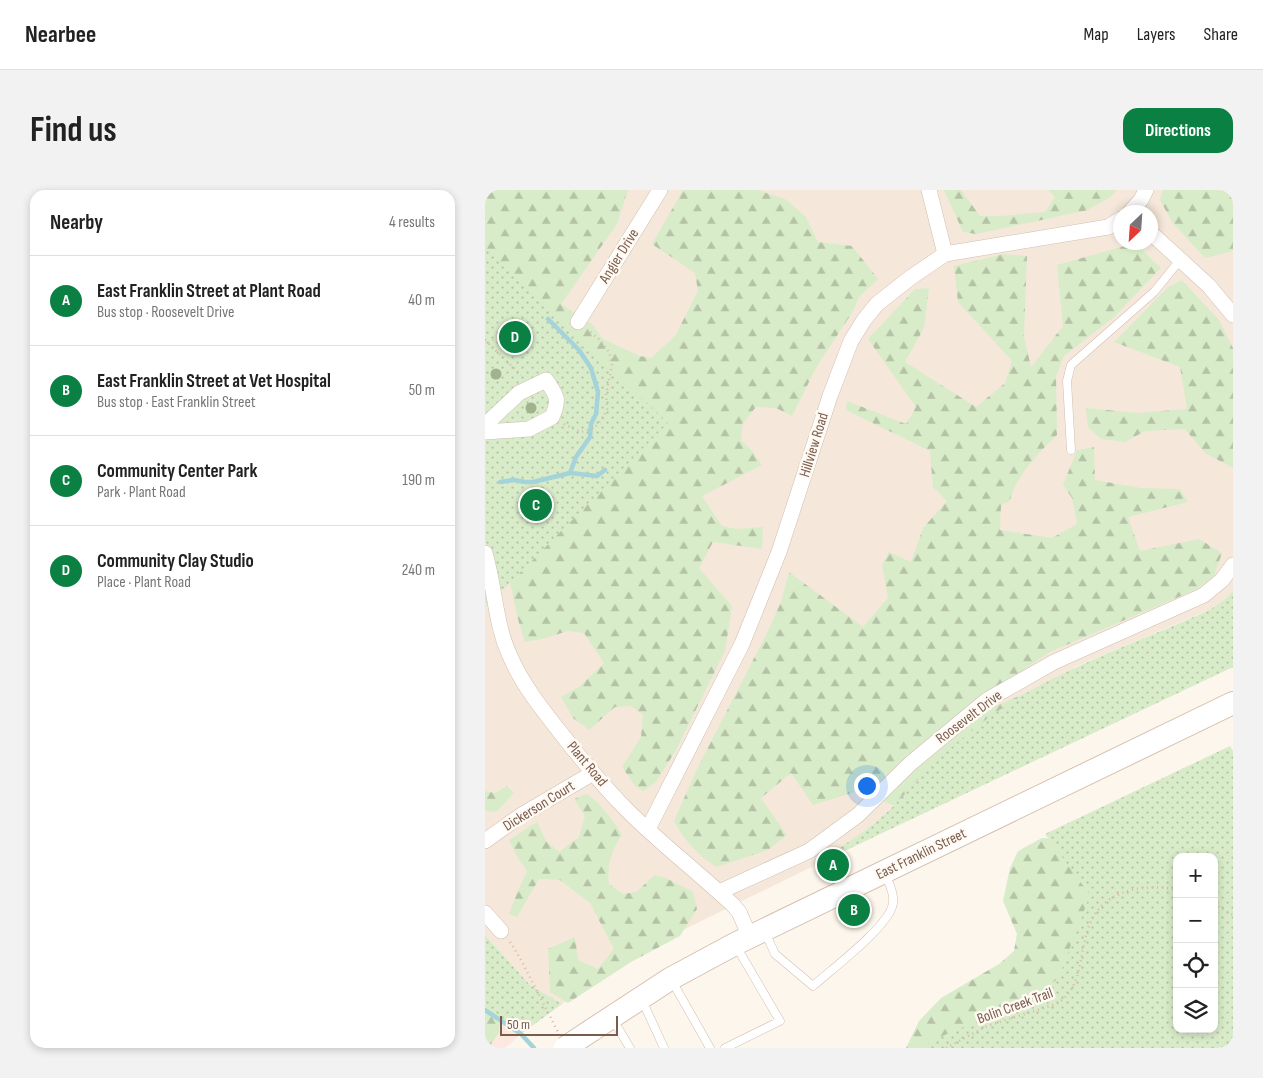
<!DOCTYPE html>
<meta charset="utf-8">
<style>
body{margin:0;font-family:"Sofia Sans Condensed",sans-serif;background:#f2f2f2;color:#222}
.controls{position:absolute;right:15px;bottom:15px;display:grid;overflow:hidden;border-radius:10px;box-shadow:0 2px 8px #0003}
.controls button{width:45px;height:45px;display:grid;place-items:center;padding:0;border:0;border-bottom:1px solid #e0e0e0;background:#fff;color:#222;font:25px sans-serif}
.compass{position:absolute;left:628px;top:15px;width:45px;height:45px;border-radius:50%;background:#fff;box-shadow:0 2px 8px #0003;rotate:205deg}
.scale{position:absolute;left:15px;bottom:12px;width:118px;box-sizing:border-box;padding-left:5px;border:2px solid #7a5c4d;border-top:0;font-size:14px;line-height:18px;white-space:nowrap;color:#7a5c4d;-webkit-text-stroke:4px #fffaf3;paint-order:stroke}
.you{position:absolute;left:381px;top:595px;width:18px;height:18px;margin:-12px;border:4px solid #fff;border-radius:50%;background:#1a73e8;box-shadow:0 0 0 8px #1a73e833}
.badge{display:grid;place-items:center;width:32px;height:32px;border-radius:50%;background:#0b8043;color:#fff;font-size:16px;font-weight:700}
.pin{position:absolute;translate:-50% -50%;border:2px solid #fff;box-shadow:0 1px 5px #0006}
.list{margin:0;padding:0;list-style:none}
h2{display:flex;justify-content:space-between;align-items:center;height:65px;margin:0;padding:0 20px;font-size:21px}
h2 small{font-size:16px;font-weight:400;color:#767676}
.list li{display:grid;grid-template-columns:32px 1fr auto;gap:15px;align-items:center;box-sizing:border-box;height:90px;padding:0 20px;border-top:1px solid #e0e0e0}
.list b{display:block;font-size:19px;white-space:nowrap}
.list p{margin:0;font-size:16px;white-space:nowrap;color:#767676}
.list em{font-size:16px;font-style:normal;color:#767676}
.icon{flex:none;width:28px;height:28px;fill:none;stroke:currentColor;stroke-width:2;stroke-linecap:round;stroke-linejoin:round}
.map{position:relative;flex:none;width:748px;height:858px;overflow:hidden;border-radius:15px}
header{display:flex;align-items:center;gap:30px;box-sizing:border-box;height:70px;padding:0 25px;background:#fff;border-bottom:1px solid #e0e0e0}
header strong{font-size:24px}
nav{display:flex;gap:28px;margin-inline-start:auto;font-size:18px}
.intro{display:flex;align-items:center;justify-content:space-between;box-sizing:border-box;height:120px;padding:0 30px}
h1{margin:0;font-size:35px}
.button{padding:12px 22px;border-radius:15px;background:#0b8043;color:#fff;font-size:18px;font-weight:700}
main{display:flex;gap:30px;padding:0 30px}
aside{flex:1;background:#fff;border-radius:15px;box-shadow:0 2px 8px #0003}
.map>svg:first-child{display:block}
.residential{fill:#f5e8da;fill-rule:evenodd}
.commercial{fill:#fde8e0}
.forest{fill:url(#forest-firs)}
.park{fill:url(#park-dots);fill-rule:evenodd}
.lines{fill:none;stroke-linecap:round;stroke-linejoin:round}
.stream{stroke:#a5d3da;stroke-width:4.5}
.lane-casing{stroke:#d1beb0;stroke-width:9}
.street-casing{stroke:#d1beb0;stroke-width:16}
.secondary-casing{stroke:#d6c0b0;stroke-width:24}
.path{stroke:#d9b8a5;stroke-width:2.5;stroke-dasharray:1 4;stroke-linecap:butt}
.lane{stroke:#fff;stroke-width:8}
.street{stroke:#fff;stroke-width:15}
.secondary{stroke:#fff;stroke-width:22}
.secondary-bridge-casing{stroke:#d6c0b0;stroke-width:24;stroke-linecap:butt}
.secondary-bridge{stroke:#fff;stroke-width:22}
.tree{fill:#a0b28e}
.labels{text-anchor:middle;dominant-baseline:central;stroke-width:5;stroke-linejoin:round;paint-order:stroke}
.street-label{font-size:15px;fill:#7a5c4d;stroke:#fffaf3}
</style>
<header>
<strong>Nearbee</strong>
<nav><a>Map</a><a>Layers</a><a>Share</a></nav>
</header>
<div class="intro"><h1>Find us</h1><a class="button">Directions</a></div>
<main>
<aside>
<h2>Nearby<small>4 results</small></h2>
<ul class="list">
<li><span class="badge">A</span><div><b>East Franklin Street at Plant Road</b><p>Bus stop · Roosevelt Drive</p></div><em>40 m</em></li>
<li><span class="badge">B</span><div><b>East Franklin Street at Vet Hospital</b><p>Bus stop · East Franklin Street</p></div><em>50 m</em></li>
<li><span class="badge">C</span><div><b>Community Center Park</b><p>Park · Plant Road</p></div><em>190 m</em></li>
<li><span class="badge">D</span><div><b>Community Clay Studio</b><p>Place · Plant Road</p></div><em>240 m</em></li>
</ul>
</aside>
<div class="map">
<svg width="748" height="858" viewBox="0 0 748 858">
<defs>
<pattern id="forest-firs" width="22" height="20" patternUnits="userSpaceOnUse" patternTransform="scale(1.25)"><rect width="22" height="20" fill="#d8ecc9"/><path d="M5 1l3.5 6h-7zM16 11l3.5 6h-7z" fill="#b4c2a5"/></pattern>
<pattern id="park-dots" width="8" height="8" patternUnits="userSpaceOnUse" patternTransform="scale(1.25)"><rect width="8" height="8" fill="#d8ecc9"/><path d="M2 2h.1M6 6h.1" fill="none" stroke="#b4c2a5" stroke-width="1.8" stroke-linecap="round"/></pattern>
</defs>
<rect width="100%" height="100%" fill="#fdf6ec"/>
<path class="residential" d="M0 0H748V401L739 410 726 419 590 477 444 578 401 623 379 642 351 660V665L131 773 77 814 64 807 45 795 0 745V414L21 397 0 58ZM636 22H666V52H636Z"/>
<path class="commercial" d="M0 820 36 844 20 858H0Z"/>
<path class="forest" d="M0 0H143L132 34 76 114 107 134 118 149 155 166 166 168 190 146 213 101 210 83 167 54 198 0H272L300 9 321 27 333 52 367 56 393 89 374 107 367 123 332 176 307 226 291 218 271 217 258 233 256 250 268 262 277 275 217 306 237 336 252 339 278 337 277 359 228 352 214 378 247 416 240 461 191 560 171 592 158 601 150 596 137 577 156 547 158 525 146 516 130 517 104 540 88 528 76 507 95 496 119 473 99 443 83 441 61 448 40 452 34 433 21 375 0 74Z
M459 0H476L495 26H515L560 22 570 7 563 0H631L627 6 603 20 491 44 478 42Z
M678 0H748V61L720 68 687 32 675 10Z
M650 53 676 78 629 127 579 166 571 186 572 245C555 261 529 288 525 311L516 315 515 340 567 348 592 334 587 308 578 295 592 260 609 257 610 290 656 298 695 299 703 312 643 327 655 361 714 349 737 363 729 386 712 399 565 462 506 501 508 517 620 470 420 620 373 601 328 615 306 583 276 608 302 645 283 660 232 677C213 666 199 650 189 631L212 579 283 441 296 412 304 382 378 437 403 408 397 375 404 362 426 372 438 338 462 311 448 297 445 261 361 220 362 211 421 234 431 217 383 149 430 99 444 98 439 138 420 172 491 217 520 193 527 171 473 112 469 76 519 64 542 66 539 146 546 177 578 136 572 75Z
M697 90 734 130 748 158V278L720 263 700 239 660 241 640 252 616 249 603 237 601 218 653 223 702 219 695 177 629 152 683 97Z
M22 596 29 603 11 622 0 621V601L10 603Z
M101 604C112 609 131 633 137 645 126 661 122 675 124 694L138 704 151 702 170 685 181 688 208 702 212 719 195 746 146 772 83 813 65 802 63 759 90 747 93 770 113 779 129 759 105 713 75 690 54 689 32 727 24 724 32 703 42 681 33 668 24 650 52 632 61 651 74 662 94 647 100 626 89 609Z
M557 648 584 650 620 699 585 791 445 858H421L434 831 456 808 514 774 529 761 532 744 518 711 525 678 533 661Z
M0 788 16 808 14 843 3 858H0Z"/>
<path class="park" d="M0 58 183 233 21 397 0 414Z
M748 401V477L351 665V660C368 649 385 638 400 624 416 610 429 592 445 577 462 561 480 545 499 531 568 479 649 455 726 419L739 410Z
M745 556 748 561V858H439L445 851 532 815 573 789 605 705 560 644ZM692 667H729V839H692Z
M0 745 45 795 77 814 36 844 0 820Z"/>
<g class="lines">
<path class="stream" d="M85 283 112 286 120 280
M15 292 29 290 40 292H48L85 283 91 267 105 247 106 234 111 224 113 202 106 178 94 160 63 129
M0 820 36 844 49 858"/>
<defs>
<path id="lane" d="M586 260 582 191 586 175 669 102 695 70
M280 742 290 764 328 796C347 779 400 739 407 717 411 707 404 693 400 683
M187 791 225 858
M157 810 179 858
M127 828 145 858
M240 858 295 831 251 756"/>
<path id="street" d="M444 0 460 64
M645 22 656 10 661 0
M666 43 724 96 748 125
M93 132 175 0
M0 235 34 203 61 190C72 206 75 209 67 227L44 239 0 242
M0 363C10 397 10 434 25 466 37 494 56 518 75 542 96 569 118 596 142 620 176 654 214 683 249 716L254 722 265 747
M163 639 257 454 294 362 345 206 366 151 379 130 392 114 425 88 460 64 623 37 636 29
M0 651 35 626 108 583
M234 702 324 661 373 625 426 573 502 510 569 472 719 405 737 390 748 375
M0 723 16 741"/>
<path id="secondary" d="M107 840 185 789 250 754 748 513"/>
</defs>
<use href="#lane" class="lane-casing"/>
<use href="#street" class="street-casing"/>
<use href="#secondary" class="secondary-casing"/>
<path class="path" d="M0 150 36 185
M4 154 8 150
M79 234 96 242 109 238 118 228 122 219 121 204 127 175 124 162 115 150 104 141
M729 714 748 725
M25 752 35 768 73 842
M461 858 502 836 571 814C614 790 577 719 646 700 660 697 678 696 692 700"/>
<use href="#lane" class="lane"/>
<use href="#street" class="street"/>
<use href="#secondary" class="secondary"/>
<defs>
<path id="secondary-bridge" d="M80 858 107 840"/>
</defs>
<use href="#secondary-bridge" class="secondary-bridge-casing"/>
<use href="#secondary-bridge" class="secondary-bridge"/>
</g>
<g class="tree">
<circle cx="11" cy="184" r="5.5"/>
<circle cx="46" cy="218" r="5.5"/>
</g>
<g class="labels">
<g class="street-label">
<text transform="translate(134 66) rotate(-58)">Angier Drive</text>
<text transform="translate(329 255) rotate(-73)">Hillview Road</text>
<text transform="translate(484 527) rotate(-37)">Roosevelt Drive</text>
<text transform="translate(102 574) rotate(50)">Plant Road</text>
<text transform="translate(54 616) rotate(-32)">Dickerson Court</text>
<text transform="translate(436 664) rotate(-26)">East Franklin Street</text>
<text transform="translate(530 816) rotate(-20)">Bolin Creek Trail</text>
</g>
</g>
</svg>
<div class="controls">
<button>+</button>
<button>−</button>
<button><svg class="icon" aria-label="locate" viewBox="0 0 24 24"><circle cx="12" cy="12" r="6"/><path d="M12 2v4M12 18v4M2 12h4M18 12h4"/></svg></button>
<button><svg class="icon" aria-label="layers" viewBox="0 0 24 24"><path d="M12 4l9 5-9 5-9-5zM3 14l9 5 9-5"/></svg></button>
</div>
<svg class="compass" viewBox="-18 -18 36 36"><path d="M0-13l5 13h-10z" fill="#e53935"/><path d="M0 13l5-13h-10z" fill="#767676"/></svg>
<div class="scale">50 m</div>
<div class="you"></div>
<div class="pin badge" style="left:348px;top:675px">A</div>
<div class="pin badge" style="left:369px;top:720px">B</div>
<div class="pin badge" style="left:51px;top:315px">C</div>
<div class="pin badge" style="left:30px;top:147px">D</div>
</div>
</main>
